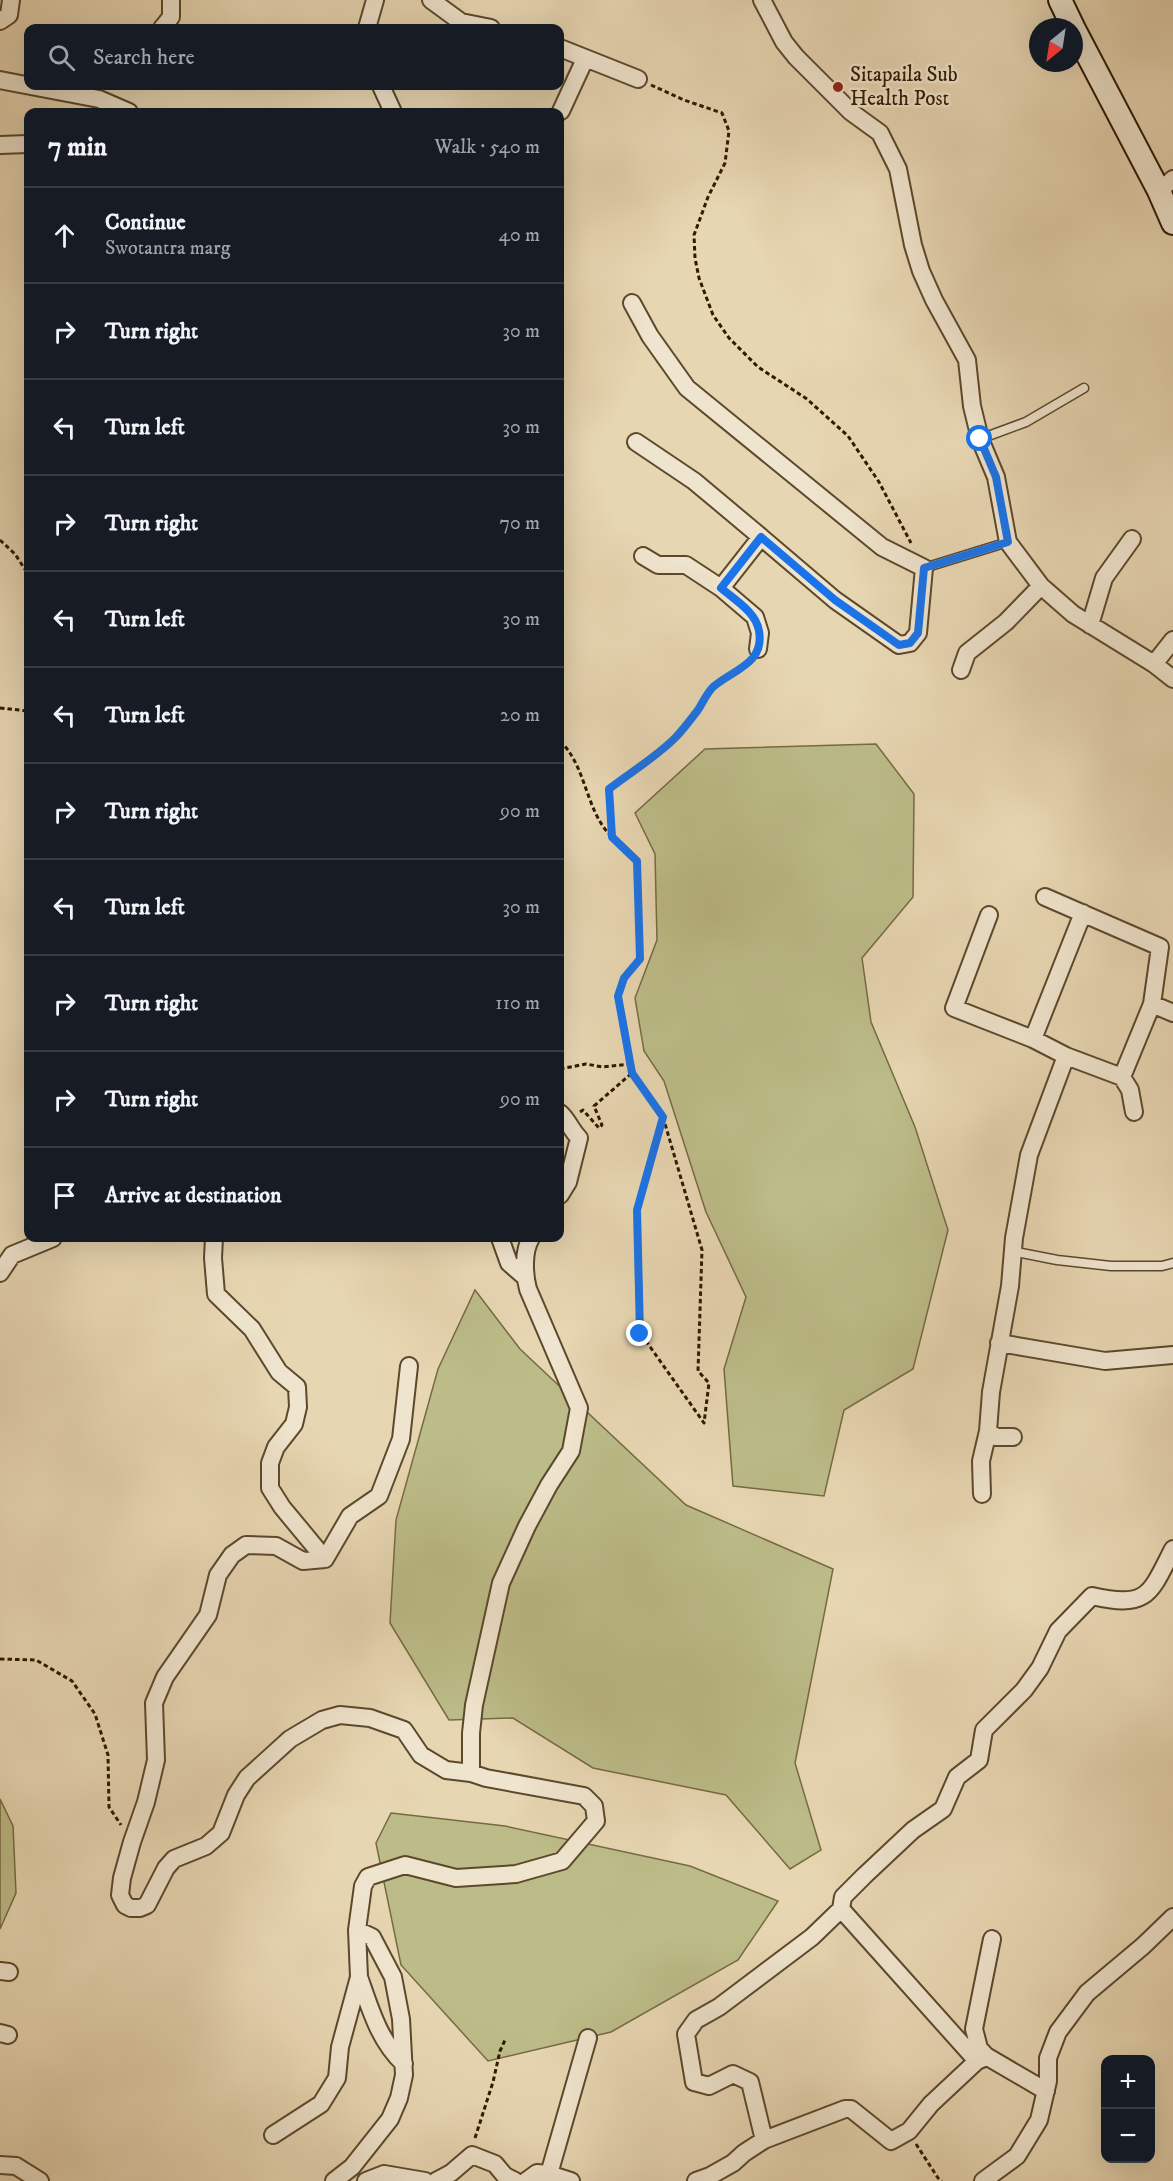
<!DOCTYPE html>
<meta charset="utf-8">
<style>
body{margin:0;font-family:"IM FELL DW Pica",serif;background:#20242c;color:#f1f3f6}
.controls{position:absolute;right:18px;bottom:18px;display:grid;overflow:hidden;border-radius:12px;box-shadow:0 6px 24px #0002}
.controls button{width:54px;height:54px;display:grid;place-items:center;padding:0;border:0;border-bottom:2px solid #363941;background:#171b24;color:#f1f3f6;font:30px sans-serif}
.compass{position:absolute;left:1029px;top:18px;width:54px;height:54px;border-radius:50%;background:#171b24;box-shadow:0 6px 24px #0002;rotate:210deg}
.stop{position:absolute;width:18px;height:18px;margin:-14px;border:4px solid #1a73e8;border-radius:50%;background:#fff}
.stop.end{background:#1a73e8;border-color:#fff;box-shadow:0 2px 6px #0008}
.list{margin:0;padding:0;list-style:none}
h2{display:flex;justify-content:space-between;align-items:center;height:78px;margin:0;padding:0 24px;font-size:26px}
h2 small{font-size:20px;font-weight:400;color:#9ea1a6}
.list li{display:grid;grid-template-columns:39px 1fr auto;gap:18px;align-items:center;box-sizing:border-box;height:96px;padding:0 24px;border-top:2px solid #363941}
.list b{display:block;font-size:22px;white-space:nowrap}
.list p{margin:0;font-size:20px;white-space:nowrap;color:#9ea1a6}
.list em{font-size:20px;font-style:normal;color:#9ea1a6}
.icon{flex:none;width:33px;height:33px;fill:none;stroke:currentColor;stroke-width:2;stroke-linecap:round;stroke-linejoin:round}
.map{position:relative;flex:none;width:1173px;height:2181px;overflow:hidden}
.search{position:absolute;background:#171b24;box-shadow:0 6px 24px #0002;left:24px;top:24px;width:540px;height:66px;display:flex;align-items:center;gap:15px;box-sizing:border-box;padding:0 21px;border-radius:12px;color:#9ea1a6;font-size:22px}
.panel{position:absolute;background:#171b24;box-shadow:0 6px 24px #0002;left:24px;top:108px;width:540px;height:1134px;border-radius:12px}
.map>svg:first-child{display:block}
.green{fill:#bcbc88;stroke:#766a44;stroke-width:1.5}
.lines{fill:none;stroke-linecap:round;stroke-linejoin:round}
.lane-casing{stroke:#5d482c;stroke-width:11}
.street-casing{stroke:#5d482c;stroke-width:20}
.secondary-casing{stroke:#2f1900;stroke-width:26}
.path{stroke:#2f1900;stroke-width:3;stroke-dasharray:4.5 3;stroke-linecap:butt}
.lane{stroke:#efe4cd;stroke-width:8}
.street{stroke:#efe4cd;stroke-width:16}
.secondary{stroke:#efe4cd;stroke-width:22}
.route{stroke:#1a73e8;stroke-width:8}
.poi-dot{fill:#8f2418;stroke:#efe4cd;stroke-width:2}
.labels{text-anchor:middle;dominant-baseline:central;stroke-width:5;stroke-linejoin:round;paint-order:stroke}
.poi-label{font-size:21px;fill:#2f1900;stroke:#efe4cd;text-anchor:start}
</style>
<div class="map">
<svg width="1173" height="2181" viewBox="0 0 1173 2181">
<rect width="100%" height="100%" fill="#e7d6b2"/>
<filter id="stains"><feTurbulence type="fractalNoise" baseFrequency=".00333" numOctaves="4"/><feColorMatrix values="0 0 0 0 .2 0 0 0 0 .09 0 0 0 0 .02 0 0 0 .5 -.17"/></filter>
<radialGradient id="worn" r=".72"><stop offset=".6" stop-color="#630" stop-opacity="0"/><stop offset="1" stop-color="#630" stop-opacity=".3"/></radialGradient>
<path class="green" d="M876 744 914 794 913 897 862 958 871 1022 915 1127 948 1230 913 1369 844 1410 824 1496 733 1486 724 1369 746 1297 706 1212 664 1081 644 1051 635 998 657 940 655 854 635 813 705 749Z
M475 1290 520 1349 686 1505 833 1569 795 1763 821 1850 790 1869 726 1795 593 1768 513 1718 449 1720 390 1623 396 1520 438 1369Z
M0 1799 13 1826 16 1893 0 1929Z
M391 1813 505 1826 690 1866 778 1901 738 1960 611 2032 488 2061 401 1965 376 1843Z"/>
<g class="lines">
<defs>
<path id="lane" d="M980 439 1026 422 1084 388
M924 568 1008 542
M1015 1247 1016 1252 1057 1260 1111 1266H1162L1173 1263"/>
<path id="street" d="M431 0 461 22 491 28
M762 0 784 42 796 57 851 112 880 133 898 169 913 245 921 271 934 300 967 360 972 406 980 439 996 477 1008 542 1041 586 1073 614 1154 664 1173 679
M0 21 9 15 11 0
M162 28 171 17V0
M367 28 375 0
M560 48 638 79
M0 80 99 99 129 112
M381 86 393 112
M561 111 585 59
M0 145 28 144
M1159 191 1173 179
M632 303 650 336 687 388 882 547 924 568 918 633 910 643 899 645 835 600 761 537 721 588
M636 442 694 481 761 537
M643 556 658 565H686L721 588 755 617 760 633 758 649
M1090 625 1104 578 1132 539
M1154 664 1173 640
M961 670 967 653 1006 622 1041 586
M1045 897 1160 947 1152 1004 1122 1077
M989 915 954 1008 1033 1039 1066 1056 1122 1077 1130 1090 1134 1112
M1152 1004 1173 1013
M1033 1039 1083 913
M560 1113C568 1120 571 1130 579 1138L568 1182 560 1195
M214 1238 213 1258 216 1294 252 1329 279 1372 297 1387 298 1407 294 1424 276 1447 270 1463V1488L282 1507 325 1559 350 1516 379 1496 401 1439 409 1366
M500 1238 509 1263 525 1277
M0 1273 12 1255 53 1238
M999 1343 1105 1361 1173 1355
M988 1431 996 1437H1013
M982 1494 981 1461 988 1431 991 1392 1010 1286 1014 1238 1029 1155 1066 1056
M471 1773V1733L474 1705 501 1583 527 1526 549 1485 571 1451 579 1408 528 1289C524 1274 523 1251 531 1238
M841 1909 843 1897 864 1876 913 1830 943 1809 957 1777 979 1760 984 1730 1024 1690 1040 1668 1058 1631 1092 1596C1148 1609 1150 1594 1173 1549
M992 1939 974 2029 979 2048 986 2056 1046 2091
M0 1971 9 1972
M359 1977C370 2008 379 2041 404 2064
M0 2033 8 2035
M273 2135 321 2104 337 2078 340 2047 359 1977 357 1930 363 1886 368 1877 405 1865 456 1878 516 1874 562 1861 596 1821 594 1806 584 1796 486 1778 471 1773 446 1770 421 1755 404 1730 370 1718 340 1715 322 1720 290 1739 247 1778 236 1795 221 1833 206 1846 174 1859 166 1868 147 1905 140 1908H131L125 1905 120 1895 122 1878 132 1842 146 1802 156 1760 154 1703 165 1677 208 1615 218 1575 232 1555 246 1545 276 1546 303 1561 325 1559
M764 2140 750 2082 733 2074 709 2086 694 2082 686 2034 696 2020 719 2007 812 1937 841 1909 977 2061
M0 2165 16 2166 40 2181
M384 2174 425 2181
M334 2181 352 2167 390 2119 399 2098 404 2075 401 2019 393 1977 372 1937 357 1930
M366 2181 384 2174 385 2181
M436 2181 451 2173 472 2155 495 2164 505 2176 515 2181
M526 2181 537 2173 549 2174 571 2181
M547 2181 588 2038
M696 2181 710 2176 733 2163 744 2153 764 2140 845 2109H851L891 2141 909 2131 931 2104 977 2061 986 2057
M983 2181 1017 2156 1039 2120 1048 2081V2058L1058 2032 1087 1993 1143 1946 1173 1917"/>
<path id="secondary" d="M1060 0 1073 27
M1074 29 1159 191 1173 223"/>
</defs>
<use href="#lane" class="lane-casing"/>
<use href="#street" class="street-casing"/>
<use href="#secondary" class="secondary-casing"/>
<path class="path" d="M651 85 684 100 722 113 729 131 725 163 708 197 694 235 695 258 699 278 713 315 729 338 758 367 807 399 848 436 879 482 911 543
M0 540 15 554 28 574
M0 708 28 711
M560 741C587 767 585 810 611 836
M560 1069 586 1064 603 1067 630 1064
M580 1112 583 1110 599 1128 602 1125 594 1106 632 1073
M663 1117 702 1250 698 1371 709 1383 704 1423 641 1334 637 1210 663 1117 632 1073 618 996 624 978 640 959 637 860 612 837 609 789 674 739 699 709 711 688 729 674 742 669 750 663
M0 1659 36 1660 72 1681 95 1714 108 1755 109 1807 121 1825
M475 2138 493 2082 500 2051 506 2038
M916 2144 938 2178 942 2181"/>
<use href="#lane" class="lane"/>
<use href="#street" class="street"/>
<use href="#secondary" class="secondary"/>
</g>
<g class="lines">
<path class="route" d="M640 1334 637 1210 663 1117 632 1073 618 996 624 978 640 959 637 861 612 837 609 789C631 772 656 757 675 738 683 730 691 719 698 710 703 702 707 693 713 687 732 670 765 664 759 631 756 612 735 600 721 588L761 537 835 600 899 645 910 643 918 633 924 568 1008 542 996 477 980 439"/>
</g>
<circle class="poi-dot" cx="838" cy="87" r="6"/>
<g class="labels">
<g class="poi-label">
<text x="850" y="75">Sitapaila Sub<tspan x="850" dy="24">Health Post</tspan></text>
</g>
</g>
<rect width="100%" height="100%" filter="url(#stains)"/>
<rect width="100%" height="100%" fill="url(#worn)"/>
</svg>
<div class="controls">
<button>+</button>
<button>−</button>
</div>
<svg class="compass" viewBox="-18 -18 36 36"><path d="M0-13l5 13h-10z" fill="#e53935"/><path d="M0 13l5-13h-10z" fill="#9ea1a6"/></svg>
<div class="stop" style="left:980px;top:439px"></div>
<div class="stop end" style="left:640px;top:1334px"></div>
<div class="search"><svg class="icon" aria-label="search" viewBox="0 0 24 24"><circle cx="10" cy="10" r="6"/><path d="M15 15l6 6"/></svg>Search here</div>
<section class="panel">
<h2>7 min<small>Walk · 540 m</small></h2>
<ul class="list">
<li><svg class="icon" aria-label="ahead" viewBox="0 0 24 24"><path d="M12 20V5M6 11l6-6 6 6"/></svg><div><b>Continue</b><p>Swotantra marg</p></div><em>40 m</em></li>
<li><svg class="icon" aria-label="right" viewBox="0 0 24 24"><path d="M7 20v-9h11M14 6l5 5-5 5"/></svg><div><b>Turn right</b></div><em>30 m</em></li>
<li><svg class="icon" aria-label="left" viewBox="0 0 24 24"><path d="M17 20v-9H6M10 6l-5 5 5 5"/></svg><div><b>Turn left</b></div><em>30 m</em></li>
<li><svg class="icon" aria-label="right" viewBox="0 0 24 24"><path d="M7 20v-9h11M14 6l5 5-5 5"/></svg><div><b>Turn right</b></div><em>70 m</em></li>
<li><svg class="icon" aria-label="left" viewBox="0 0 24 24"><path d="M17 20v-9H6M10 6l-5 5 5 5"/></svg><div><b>Turn left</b></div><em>30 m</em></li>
<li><svg class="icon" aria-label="left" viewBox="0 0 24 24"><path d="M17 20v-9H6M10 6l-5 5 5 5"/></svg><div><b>Turn left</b></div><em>20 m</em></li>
<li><svg class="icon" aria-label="right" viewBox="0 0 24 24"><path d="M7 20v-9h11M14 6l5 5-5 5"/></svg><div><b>Turn right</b></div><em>90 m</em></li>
<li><svg class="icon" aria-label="left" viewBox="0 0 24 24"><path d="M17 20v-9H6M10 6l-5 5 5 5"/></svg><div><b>Turn left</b></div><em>30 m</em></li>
<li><svg class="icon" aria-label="right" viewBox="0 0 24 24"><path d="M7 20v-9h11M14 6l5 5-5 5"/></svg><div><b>Turn right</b></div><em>110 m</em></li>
<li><svg class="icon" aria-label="right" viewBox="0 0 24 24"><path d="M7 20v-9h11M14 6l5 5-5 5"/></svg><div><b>Turn right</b></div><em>90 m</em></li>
<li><svg class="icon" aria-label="arrive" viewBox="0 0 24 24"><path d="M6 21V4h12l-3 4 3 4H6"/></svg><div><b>Arrive at destination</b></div></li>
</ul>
</section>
</div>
